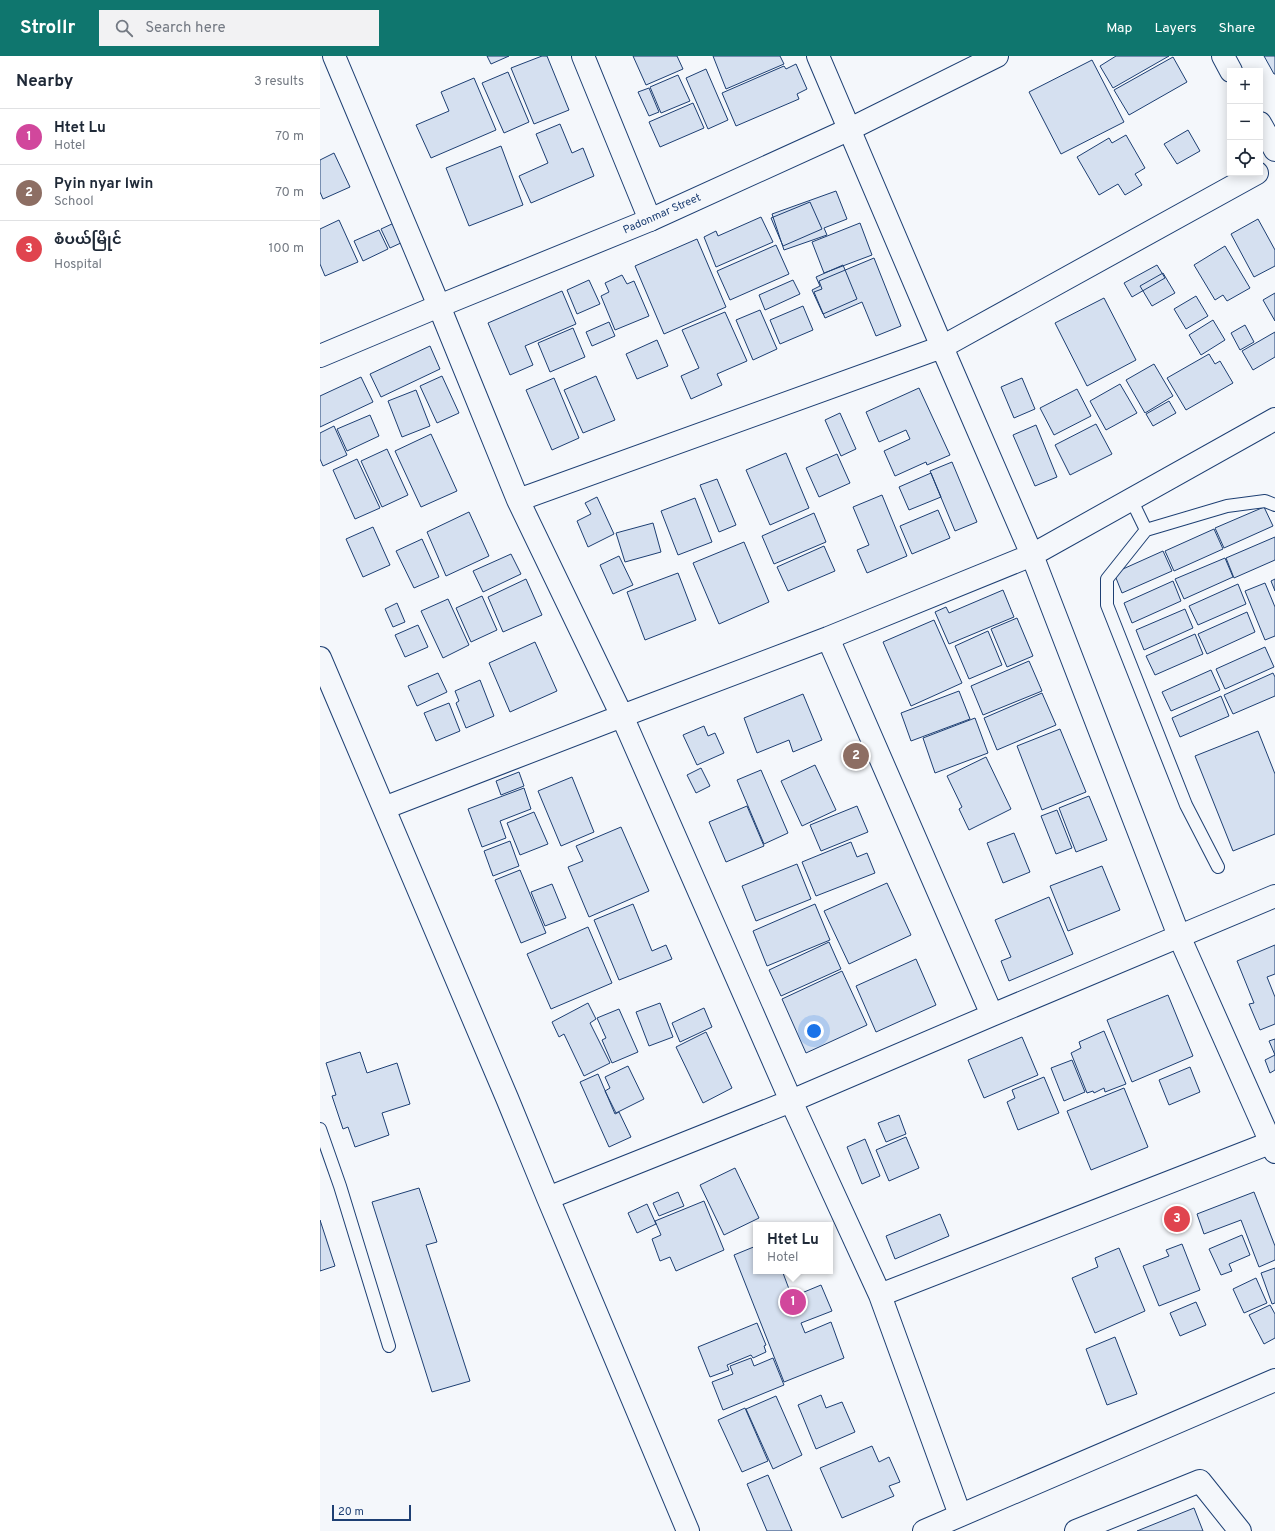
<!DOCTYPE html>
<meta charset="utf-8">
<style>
body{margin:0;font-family:Overpass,"Noto Sans Myanmar",sans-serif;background:#f2f2f3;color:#1f2937}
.controls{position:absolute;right:12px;top:12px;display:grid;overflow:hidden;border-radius:0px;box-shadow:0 2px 10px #0003}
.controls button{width:36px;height:36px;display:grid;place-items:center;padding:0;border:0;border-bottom:1px solid #e0e1e3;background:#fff;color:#1f2937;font:20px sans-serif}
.scale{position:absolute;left:12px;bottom:10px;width:79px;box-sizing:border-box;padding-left:4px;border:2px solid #1d3f73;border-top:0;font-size:11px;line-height:14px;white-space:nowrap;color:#1d3f73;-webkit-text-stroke:3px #f4f7fb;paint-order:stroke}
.you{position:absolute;left:494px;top:975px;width:14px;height:14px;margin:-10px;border:3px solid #fff;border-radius:50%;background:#1a73e8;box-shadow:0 0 0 6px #1a73e833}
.badge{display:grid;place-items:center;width:26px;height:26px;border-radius:50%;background:#0f766e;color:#fff;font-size:13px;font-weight:700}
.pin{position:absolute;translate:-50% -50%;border:2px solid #fff;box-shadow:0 1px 4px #0006}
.popup{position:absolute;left:433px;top:1166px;width:80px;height:52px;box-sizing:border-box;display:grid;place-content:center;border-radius:0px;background:#fff;filter:drop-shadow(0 1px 3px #0005);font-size:13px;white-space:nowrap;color:#747a83}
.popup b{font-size:15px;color:#1f2937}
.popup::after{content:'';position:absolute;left:50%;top:100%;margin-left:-8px;border:8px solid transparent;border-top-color:#fff}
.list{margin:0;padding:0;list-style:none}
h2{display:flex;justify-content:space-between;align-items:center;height:52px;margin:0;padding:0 16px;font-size:17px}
h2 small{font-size:13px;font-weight:400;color:#747a83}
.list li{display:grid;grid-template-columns:26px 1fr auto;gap:12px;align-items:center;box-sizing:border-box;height:56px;padding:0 16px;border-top:1px solid #e0e1e3}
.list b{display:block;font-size:15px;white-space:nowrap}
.list p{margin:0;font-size:13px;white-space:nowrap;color:#747a83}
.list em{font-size:13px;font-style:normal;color:#747a83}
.icon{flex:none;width:22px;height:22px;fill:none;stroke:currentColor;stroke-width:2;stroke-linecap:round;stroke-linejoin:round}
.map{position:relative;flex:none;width:955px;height:1475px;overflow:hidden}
header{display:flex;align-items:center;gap:24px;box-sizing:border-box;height:56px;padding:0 20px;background:#0f766e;color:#fff}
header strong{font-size:19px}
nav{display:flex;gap:22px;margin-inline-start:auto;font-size:14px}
.search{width:280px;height:36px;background:#f2f2f3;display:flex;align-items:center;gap:10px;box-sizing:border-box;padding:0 14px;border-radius:0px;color:#747a83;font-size:15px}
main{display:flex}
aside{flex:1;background:#fff}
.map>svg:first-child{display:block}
.building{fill:#d5e0f0;stroke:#1d3f73}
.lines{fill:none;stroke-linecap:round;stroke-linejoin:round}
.lane-casing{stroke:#1d3f73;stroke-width:14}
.street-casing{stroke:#1d3f73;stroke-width:24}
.secondary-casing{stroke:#1d3f73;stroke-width:24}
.lane{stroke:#f4f7fb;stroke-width:12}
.street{stroke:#f4f7fb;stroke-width:22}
.secondary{stroke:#f4f7fb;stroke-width:22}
.labels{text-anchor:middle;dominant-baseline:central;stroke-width:3;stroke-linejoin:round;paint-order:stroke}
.street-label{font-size:11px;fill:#1d3f73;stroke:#f4f7fb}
</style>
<header>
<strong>Strollr</strong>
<div class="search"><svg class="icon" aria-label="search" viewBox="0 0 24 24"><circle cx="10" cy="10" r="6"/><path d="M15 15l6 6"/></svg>Search here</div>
<nav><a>Map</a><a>Layers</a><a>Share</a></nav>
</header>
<main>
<aside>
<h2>Nearby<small>3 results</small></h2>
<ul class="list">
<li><span class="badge" style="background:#d1479c">1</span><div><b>Htet Lu</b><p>Hotel</p></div><em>70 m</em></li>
<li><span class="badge" style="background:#8d6e63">2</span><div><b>Pyin nyar lwin</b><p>School</p></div><em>70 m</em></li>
<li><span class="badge" style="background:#e0444e">3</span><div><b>စံပယ်မြိုင်</b><p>Hospital</p></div><em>100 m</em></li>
</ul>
</aside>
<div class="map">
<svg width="955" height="1475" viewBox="0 0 955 1475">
<rect width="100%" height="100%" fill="#f4f7fb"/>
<path class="building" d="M167 0H189L171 8Z
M222 0H227L249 54 214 68 191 12Z
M313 0H357L363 13 326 29Z
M393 0H460L464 8 406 33Z
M796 0H849L793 32 780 10Z
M944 0H955V18H954Z
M853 1 867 26 809 59 794 34Z
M772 4 804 66 741 98 709 36Z
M476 8 487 33 477 38 479 43 416 70 402 37 464 10 466 13Z
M386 13 408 64 388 73 366 22Z
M188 16 209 66 184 77 162 27Z
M358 19 370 45 341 57 330 31Z
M154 22 176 74 111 102 96 69 129 55 121 36Z
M329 32 339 56 329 60 318 36Z
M373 47 384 72 340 91 329 66Z
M240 68 252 97 263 92 274 120 211 147 199 120 228 107 216 78Z
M868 74 880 95 857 108 844 88Z
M806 79 825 112 815 118 822 129 805 139 798 128 779 139 757 101 789 82 792 87Z
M181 90 203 149 149 170 126 112Z
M14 97 30 131 3 143 0 136V104Z
M516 135 527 163 504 172 507 179 464 194 452 158Z
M490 146 502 173 463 190 451 162Z
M441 161 453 186 396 211 384 181 396 175 398 180Z
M938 163 955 194V210L934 221 911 178Z
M19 164 38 206 5 220 0 208V173Z
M74 167 83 186 70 192 61 173Z
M540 167 552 199 504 217 492 186Z
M59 174 68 193 43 205 34 185Z
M377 183 406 251 344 278 315 210Z
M456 189 469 218 410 244 397 215Z
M905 190 930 232 907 245 903 239 895 244 874 209Z
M554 202 581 270 556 280 542 246 505 262 494 236 502 233 499 225Z
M523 209 537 243 503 258 492 234 500 230 496 221Z
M837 209 845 222 812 241 804 227Z
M843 217 855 237 832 250 820 230Z
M302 219 307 228 314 225 329 260 295 274 281 240 289 236 285 227Z
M269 224 280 248 257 258 247 234Z
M473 224 480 238 445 254 439 239Z
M242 235 256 268 205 290 213 309 190 319 168 267Z
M955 237V265L943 244Z
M876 240 888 260 866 273 854 253Z
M784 242 816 304 767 330 735 267Z
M483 250 493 274 460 288 450 264Z
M440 254 457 293 433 304 416 264Z
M405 256 427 305 397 318 402 329 371 343 361 320 379 312 362 274Z
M893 264 905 284 881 299 869 279Z
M289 266 295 280 272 290 266 276Z
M925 269 934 286 920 294 911 277Z
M253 272 265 301 230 316 218 287Z
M955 276V301L933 314 922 295Z
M337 284 348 310 317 323 306 298Z
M110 290 120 313 61 341 50 318Z
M889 298 895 308 900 305 913 327 866 354 847 322Z
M834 308 853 340 825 357 806 324Z
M122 320 139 357 117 367 100 330Z
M276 320 295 364 263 377 244 334Z
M41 321 53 346 0 371V340Z
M234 322 259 382 232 394 206 334Z
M702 322 715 353 694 362 681 331Z
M800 328 817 357 786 374 770 345Z
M599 332 630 399 607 409 606 406 575 420 564 395 590 383 586 374 559 386 546 356Z
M757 333 771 360 734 379 720 352Z
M96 334 110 370 82 381 68 345Z
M849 345 856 357 833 370 826 358Z
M520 357 536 393 521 400 505 364Z
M50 359 59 380 27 395 17 373Z
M776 368 792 398 750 419 735 389Z
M716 369 737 421 715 430 693 379Z
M14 370 27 399 3 410 0 403V377Z
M111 378 137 435 101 451 75 395Z
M67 393 88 439 62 451 41 405Z
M466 397 489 452 450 469 426 414Z
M517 398 530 427 499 441 486 412Z
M37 403 60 452 35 463 13 414Z
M632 406 657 466 635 475 610 415Z
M611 417 621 441 589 454 579 431Z
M397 423 416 469 399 476 380 429Z
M562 439 587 500 547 517 537 494 549 489 533 451Z
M277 441 294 478 268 491 257 465 271 458 265 447Z
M375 442 392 486 358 499 341 455Z
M944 451 953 470 904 492 895 472Z
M618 454 630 482 592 498 580 470Z
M149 456 169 500 126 520 107 476Z
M494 457 506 486 454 508 442 480Z
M333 467 341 496 305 506 296 477Z
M53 471 70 509 43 521 26 483Z
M894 473 903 493 854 515 845 495Z
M955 481V504L914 522 906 502Z
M102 483 119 521 94 532 76 495Z
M424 486 449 546 399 568 373 507Z
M504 490 515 515 468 535 457 511Z
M843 495 852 515 802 537 794 517Z
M191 498 201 518 163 536 153 515Z
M299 500 313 529 293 538 280 509Z
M905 502 913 521 864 543 855 523Z
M358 517 376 564 325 584 307 536Z
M206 523 222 559 183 576 168 541Z
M955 523V535L951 525Z
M853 525 861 545 812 567 804 547Z
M945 527 955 551V580L945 584 925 535Z
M918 528 926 548 878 569 869 550Z
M683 534 694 561 629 588 615 556 626 551 629 557Z
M162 540 177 574 151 586 136 552Z
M128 543 149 589 123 602 101 555Z
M77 547 85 566 73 571 65 553Z
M865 553 873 572 824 594 816 574Z
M927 556 935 576 887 598 878 578Z
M697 562 713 600 687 611 671 573Z
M614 564 642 627 591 650 563 586Z
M98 569 108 591 85 601 75 579Z
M668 575 682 609 649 623 635 590Z
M875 578 883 598 835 619 826 600Z
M215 586 237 635 190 656 169 607Z
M945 591 954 611 905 633 896 613Z
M709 605 722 635 663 659 651 630Z
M891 614 900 634 851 655 842 636Z
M118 617 127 636 97 650 88 630Z
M953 617 955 621V640L913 658 904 639Z
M160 624 174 660 146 672 136 647 139 645 135 635Z
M639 635 650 663 591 685 581 657Z
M722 637 736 669 677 694 664 662Z
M483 638 502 684 473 696 469 684 437 697 424 662Z
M901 640 909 660 860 681 852 662Z
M129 647 140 675 116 685 104 657Z
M655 662 668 697 615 717 603 682Z
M384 670 388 680 395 677 404 697 377 709 363 679Z
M740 673 766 736 722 754 697 690Z
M938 675 955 718V778L913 795 875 700Z
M666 701 691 753 649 774 639 753 642 751 627 720Z
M495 709 516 754 482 770 461 725Z
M381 712 390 730 376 737 367 719Z
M441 714 468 777 444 788 417 724Z
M199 716 204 730 181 739 176 725Z
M252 721 274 776 241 790 218 735Z
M204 732 211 753 180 765 186 782 162 791 148 753Z
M769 740 787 784 756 796 739 752Z
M427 750 444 790 406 806 389 766Z
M537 750 548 776 501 795 490 769Z
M737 754 752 792 736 798 721 760Z
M214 756 228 788 200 799 187 767Z
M301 771 329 835 269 861 248 811 263 805 256 790Z
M694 777 710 816 683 827 667 787Z
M190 785 199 810 173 820 164 795Z
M531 786 537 801 547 797 555 817 496 840 482 806Z
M477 808 491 843 436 865 422 830Z
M782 810 800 854 748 875 730 830Z
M200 814 226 877 201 887 175 824Z
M567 827 591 879 529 908 504 855Z
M232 828 246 862 225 870 211 836Z
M729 841 753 898 689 925 681 905 691 901 675 864Z
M313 848 332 895 346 889 352 903 299 924 274 864Z
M495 848 510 884 447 910 433 875Z
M268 871 292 927 231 953 207 898Z
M509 886 521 913 461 940 449 914Z
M955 889V918L947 921 955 941V968L940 974 929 948 934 947 917 905Z
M596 903 616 949 556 976 536 930Z
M522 915 547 969 486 997 462 943Z
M848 939 873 1000 812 1026 787 964Z
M268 947 276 963 270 967 290 1007 264 1020 244 978 239 981 232 966Z
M340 947 353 981 329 990 316 956Z
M384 952 392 971 360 986 352 967Z
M299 953 318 996 292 1007 282 984 286 982 277 962Z
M784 975 806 1028 785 1036 784 1032 774 1037 773 1035 767 1037 751 997 761 992 759 986Z
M386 976 412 1032 383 1047 356 991Z
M702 981 718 1019 664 1042 648 1004Z
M955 983V1014L950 1017 945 1004 955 999 949 985Z
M40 996 47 1017 77 1007 90 1048 62 1057 69 1079 35 1091 28 1071 23 1073 12 1040 16 1039 6 1007Z
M752 1004 765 1036 744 1045 731 1012Z
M308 1010 324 1043 296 1057 285 1035 290 1032 285 1021Z
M870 1011 880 1036 849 1049 839 1024Z
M278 1018 295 1058 299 1056 311 1081 289 1091 260 1026Z
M724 1021 739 1057 698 1074 687 1046 695 1042 692 1034Z
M804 1032 828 1091 771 1114 747 1055Z
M579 1059 586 1078 566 1086 558 1067Z
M586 1081 599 1112 569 1125 556 1094Z
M545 1083 560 1120 542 1128 527 1091Z
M415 1112 439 1162 404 1179 380 1129Z
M99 1132 117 1186 106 1189 150 1325 112 1336 52 1146Z
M358 1136 364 1150 339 1160 333 1147Z
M934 1136 955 1190V1204L939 1211 921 1164 884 1178 877 1158Z
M384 1145 404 1194 356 1215 350 1201 340 1205 332 1183 341 1179 335 1165Z
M327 1148 336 1168 317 1177 308 1157Z
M620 1158 629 1180 575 1203 566 1180Z
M0 1164 15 1210 0 1215Z
M922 1179 930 1199 909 1208 912 1215 901 1219 889 1193Z
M862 1188 880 1234 839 1250 823 1210 849 1200 846 1194Z
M436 1190V1215H469L463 1217 472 1241 501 1229 512 1255 481 1267 485 1277 511 1266 524 1302 464 1326 414 1199Z
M799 1192 825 1255 775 1277 752 1222 778 1211 775 1202Z
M955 1212V1247L952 1248 941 1217Z
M936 1222 947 1247 924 1257 913 1233Z
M876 1246 886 1269 860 1280 850 1257Z
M950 1249 955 1258V1282L944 1288 929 1259Z
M437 1267 446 1289 444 1290 446 1296 433 1302 431 1299 407 1309 409 1314 390 1321 378 1291Z
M795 1281 817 1338 787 1349 766 1293Z
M431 1302 434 1310 453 1302 464 1329 403 1354 392 1326 413 1318 410 1310Z
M501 1339 506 1352 522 1346 535 1376 496 1393 478 1349Z
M456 1340 482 1399 453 1413 426 1353Z
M425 1352 448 1405 422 1416 398 1364Z
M552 1390 559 1406 569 1401 580 1426 569 1430 574 1440 522 1462 500 1412Z
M448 1419 472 1475H447L427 1428Z
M874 1452 883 1475H817Z"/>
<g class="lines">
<defs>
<path id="lane" d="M811 443 826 474 787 523V549L866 749 898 811
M826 474 907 450 945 445 955 449
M0 1073 20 1130 69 1290"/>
<path id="street" d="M14 0 119 250 198 444 302 660 471 1045 560 1239 640 1459
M263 0 330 164
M498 0 622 291 712 499 859 880 955 1096
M903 0 911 15
M940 67 955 94
M198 444 622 291 937 117
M508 582 672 959
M0 602 187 1042 228 1142 368 1475
M64 752 302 660 508 582 712 499 955 363
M228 1142 471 1045 672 959 955 840
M560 1239 955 1085
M604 1475 955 1324
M756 1475 880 1425 920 1475"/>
<path id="secondary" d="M0 300 119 250 330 164 530 73 677 0"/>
</defs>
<use href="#lane" class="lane-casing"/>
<use href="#street" class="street-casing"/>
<use href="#secondary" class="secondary-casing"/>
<use href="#lane" class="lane"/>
<use href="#street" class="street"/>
<use href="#secondary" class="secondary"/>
</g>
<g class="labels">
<g class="street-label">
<text transform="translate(342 158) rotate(-24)">Padonmar Street</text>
</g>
</g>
</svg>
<div class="controls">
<button>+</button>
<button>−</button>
<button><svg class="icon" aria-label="locate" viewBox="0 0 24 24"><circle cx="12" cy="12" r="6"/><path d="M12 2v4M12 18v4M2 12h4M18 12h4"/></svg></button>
</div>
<div class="scale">20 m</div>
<div class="you"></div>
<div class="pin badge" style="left:473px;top:1246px;background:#d1479c">1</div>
<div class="popup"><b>Htet Lu</b>Hotel</div>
<div class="pin badge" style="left:536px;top:700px;background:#8d6e63">2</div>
<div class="pin badge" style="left:857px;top:1163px;background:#e0444e">3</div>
</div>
</main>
